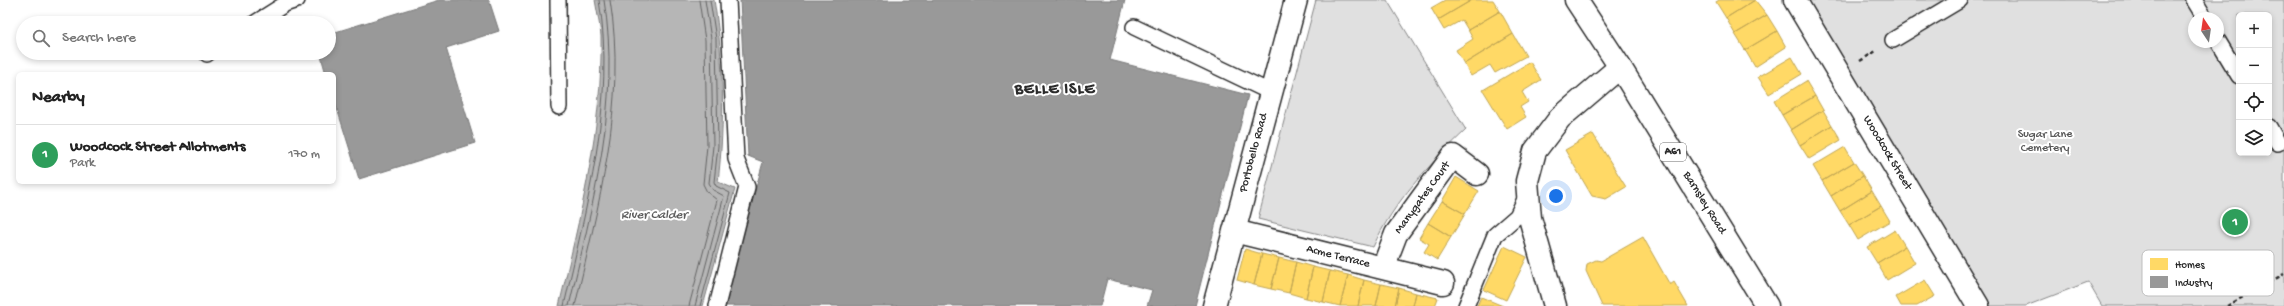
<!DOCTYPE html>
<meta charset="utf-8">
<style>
body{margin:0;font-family:"Gochi Hand",sans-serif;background:#f6f6f6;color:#222}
.controls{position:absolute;right:12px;top:12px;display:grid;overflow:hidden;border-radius:6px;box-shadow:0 2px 6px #0003}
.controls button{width:36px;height:36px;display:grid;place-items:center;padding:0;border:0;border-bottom:1px solid #e0e0e0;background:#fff;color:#222;font:20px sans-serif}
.compass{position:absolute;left:2188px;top:12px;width:36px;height:36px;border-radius:50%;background:#fff;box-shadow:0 2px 6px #0003;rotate:347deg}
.you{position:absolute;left:1556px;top:196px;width:14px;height:14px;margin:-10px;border:3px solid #fff;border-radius:50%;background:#1a73e8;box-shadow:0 0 0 6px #1a73e833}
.badge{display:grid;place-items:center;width:26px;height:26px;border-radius:50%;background:#b45309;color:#fff;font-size:13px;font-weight:700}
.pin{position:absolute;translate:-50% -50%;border:2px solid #fff;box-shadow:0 1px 4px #0006}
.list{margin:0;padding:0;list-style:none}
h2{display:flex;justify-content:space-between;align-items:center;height:52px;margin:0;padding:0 16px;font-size:17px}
h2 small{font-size:13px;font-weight:400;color:#767676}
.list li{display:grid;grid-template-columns:26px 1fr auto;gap:12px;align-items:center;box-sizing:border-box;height:60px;padding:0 16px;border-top:1px solid #e0e0e0}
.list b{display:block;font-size:15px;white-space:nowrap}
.list p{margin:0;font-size:13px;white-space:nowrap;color:#767676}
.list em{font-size:13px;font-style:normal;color:#767676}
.icon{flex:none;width:22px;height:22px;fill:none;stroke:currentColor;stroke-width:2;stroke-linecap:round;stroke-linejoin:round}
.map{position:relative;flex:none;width:2284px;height:306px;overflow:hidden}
.search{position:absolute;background:#fff;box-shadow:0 2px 6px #0003;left:16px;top:16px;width:320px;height:44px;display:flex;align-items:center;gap:10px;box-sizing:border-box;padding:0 14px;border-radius:22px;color:#767676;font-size:15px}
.panel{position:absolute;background:#fff;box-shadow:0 2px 6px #0003;left:16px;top:72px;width:320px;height:112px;border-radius:6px}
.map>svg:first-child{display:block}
.green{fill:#e0e0e0;stroke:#868686;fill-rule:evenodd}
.water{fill:#b6b6b6;stroke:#7e7e7e}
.homes{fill:#ffd966;stroke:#bfa554}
.industry{fill:#999;stroke:#787878}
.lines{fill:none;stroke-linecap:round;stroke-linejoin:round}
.shore{stroke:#636363;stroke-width:1}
.lane-casing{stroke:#2b2b2b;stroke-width:18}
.street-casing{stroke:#2b2b2b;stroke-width:25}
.primary-casing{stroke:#2b2b2b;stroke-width:25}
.path{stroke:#2b2b2b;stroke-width:2.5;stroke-dasharray:4 3;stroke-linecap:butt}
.lane{stroke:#fff;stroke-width:15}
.street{stroke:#fff;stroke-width:22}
.primary{stroke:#fff;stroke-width:22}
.labels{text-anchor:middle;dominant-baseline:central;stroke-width:4;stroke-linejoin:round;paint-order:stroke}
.shield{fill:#fff;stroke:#6b6b6b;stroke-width:1}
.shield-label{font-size:11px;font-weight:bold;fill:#2b2b2b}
.park-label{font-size:12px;fill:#585858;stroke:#fff}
.street-label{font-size:12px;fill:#2b2b2b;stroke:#fff}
.water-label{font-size:13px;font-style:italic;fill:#5c5c5c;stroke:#fff}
.district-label{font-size:16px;font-weight:bold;letter-spacing:1px;fill:#2b2b2b;stroke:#fff}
.key{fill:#fff;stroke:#bfbfbf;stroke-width:1}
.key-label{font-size:11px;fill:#2b2b2b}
</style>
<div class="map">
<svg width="2284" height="306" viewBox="0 0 2284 306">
<rect width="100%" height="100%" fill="#fff"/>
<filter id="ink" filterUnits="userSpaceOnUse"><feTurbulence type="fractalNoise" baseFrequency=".025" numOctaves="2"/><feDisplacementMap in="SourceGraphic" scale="8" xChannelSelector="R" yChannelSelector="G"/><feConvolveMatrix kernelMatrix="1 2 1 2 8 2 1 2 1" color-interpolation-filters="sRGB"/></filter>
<g filter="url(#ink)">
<path class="green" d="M1316 0H1387L1466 130C1429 165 1394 201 1373 247L1258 219Z
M1795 0H2284V306H2102L2088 282 2026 306H1978ZM2239 15H2269V153H2239ZM2194 18H2218V42H2194Z"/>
<path class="water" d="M595 0H714C724 60 725 122 718 182L735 189 703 306H559C580 217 603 128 601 36 600 24 597 12 595 0Z"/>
<path class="homes" d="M1445 0H1472L1438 20 1431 8Z
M1472 0H1493L1500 11 1468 30 1462 20 1444 30 1438 20Z
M1719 0H1755L1726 18 1716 2Z
M1755 0 1767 15 1735 34 1726 18Z
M1500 11 1513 34 1464 64 1456 50 1473 39 1468 30Z
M1767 15 1777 31 1745 50 1735 34Z
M1777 31 1786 47 1755 67 1745 50Z
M1513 34 1526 56 1495 73 1490 65 1471 76 1464 64Z
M1792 57 1802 74 1769 94 1758 77Z
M1530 62 1541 80 1522 92 1528 102 1520 107 1526 117 1507 129 1483 90Z
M1806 81 1815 96 1782 115 1774 101Z
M1815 96 1823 110 1791 130 1782 115Z
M1823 110 1832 125 1800 145 1791 130Z
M1832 125 1841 140 1809 159 1800 145Z
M1593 134 1626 187 1606 199 1592 196 1565 150Z
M1845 147 1854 162 1822 181 1813 166Z
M1854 162 1863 176 1831 196 1822 181Z
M1863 176 1872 191 1840 211 1831 196Z
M1456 177 1479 191 1465 214 1442 201Z
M1872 191 1881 206 1849 225 1840 211Z
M1442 201 1465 214 1451 237 1428 223Z
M1881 206 1890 221 1858 240 1849 225Z
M1428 223 1451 237 1437 260 1424 252 1429 244 1419 238Z
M1895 230 1905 246 1877 263 1867 247Z
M1643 237 1670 285 1674 282 1688 306H1602L1586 271 1587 264 1596 260 1601 261Z
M1504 246 1527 257 1506 300 1484 290Z
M1905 246 1915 263 1887 280 1877 263Z
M1245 249 1262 254 1254 285 1237 280Z
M1262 254 1279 258 1271 289 1254 285Z
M1279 258 1296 262 1289 293 1271 289Z
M1296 262 1313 267 1306 298 1289 293Z
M1313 267 1330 271 1323 302 1306 298Z
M1330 271 1348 275 1340 306 1323 302Z
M1348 275 1364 280 1358 306H1340Z
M1364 280 1381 284 1376 306H1358Z
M1925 280 1935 296 1917 306H1901L1896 297Z
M1381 284 1399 288 1395 306H1376Z
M1399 288 1416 293 1413 306H1395Z
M1416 293 1438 298 1435 306H1413Z
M1481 297 1503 306H1477Z"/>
<path class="industry" d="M439 0H489L499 31 446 48 475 143 359 179 334 99V74H326L320 53H329V34Z
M740 0H1125L1110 60 1248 95 1195 306H1147L1152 290 1107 279 1100 306H724L763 162 748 156Z"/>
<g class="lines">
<path class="shore" d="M564 306C586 207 616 102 599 0
M569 306C592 207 621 102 604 0
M575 306C598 207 627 102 610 0
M689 306 717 200 707 192 703 184 707 146 705 40 699 0
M695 306 724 196 713 190 709 183 713 146 711 39 705 0
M700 306 730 193 716 186 714 182 718 146 716 39 710 0"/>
<defs>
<path id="lane" d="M558 0 559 107
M2194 0 2205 18
M255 23 285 4 297 0
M1134 27 1270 92
M1893 40 1960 0
M2218 41 2239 76
M207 54 208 53
M2269 127 2278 143
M717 306 747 187 736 159 728 0
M1466 306 1495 235 1517 216 1527 195"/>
<path id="street" d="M1795 0 1978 306
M1234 231 1443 283
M1383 268 1396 234 1453 156 1477 174
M1214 306 1296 0
M1555 306 1530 218 1527 181 1535 151 1560 118 1620 67"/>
<path id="primary" d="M1576 0 1620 67 1767 306"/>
</defs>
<use href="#lane" class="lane-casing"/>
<use href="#street" class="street-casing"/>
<use href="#primary" class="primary-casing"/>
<path class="path" d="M1860 61 1876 51
M2227 306 2284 274"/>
<use href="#lane" class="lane"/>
<use href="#street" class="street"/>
<use href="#primary" class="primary"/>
</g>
</g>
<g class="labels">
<rect class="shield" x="1660" y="143" width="26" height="18" rx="3"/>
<g class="shield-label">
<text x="1673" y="152">A61</text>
</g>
<g class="park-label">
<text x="2045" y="135">Sugar Lane<tspan x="2045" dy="14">Cemetery</tspan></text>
</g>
<g class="street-label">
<text transform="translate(1254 153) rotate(-75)">Portobello Road</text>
<text transform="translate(1887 153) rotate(59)">Woodcock Street</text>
<text transform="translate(1423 198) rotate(-54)">Manygates Court</text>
<text transform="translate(1704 203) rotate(58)">Barnsley Road</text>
<text transform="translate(1338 257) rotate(14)">Acme Terrace</text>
</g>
<g class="water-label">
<text x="654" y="215">River Calder</text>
</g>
<g class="district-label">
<text x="1055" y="90">BELLE ISLE</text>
</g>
</g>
<rect x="2142" y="250" width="132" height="46" rx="6" class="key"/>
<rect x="2150" y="258" width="18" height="12" fill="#ffd966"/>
<rect x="2150" y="276" width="18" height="12" fill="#999"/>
<g class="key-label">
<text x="2175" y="268">Homes</text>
<text x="2175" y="286">Industry</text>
</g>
</svg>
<div class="controls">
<button>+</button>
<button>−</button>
<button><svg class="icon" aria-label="locate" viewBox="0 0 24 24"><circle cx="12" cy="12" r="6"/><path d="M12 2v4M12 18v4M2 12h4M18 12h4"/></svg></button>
<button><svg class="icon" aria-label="layers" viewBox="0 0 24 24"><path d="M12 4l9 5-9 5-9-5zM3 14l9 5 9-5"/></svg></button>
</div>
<svg class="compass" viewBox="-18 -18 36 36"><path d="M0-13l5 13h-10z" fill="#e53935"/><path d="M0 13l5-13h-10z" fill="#767676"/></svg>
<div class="you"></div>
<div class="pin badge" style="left:2235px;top:222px;background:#2e9e5b">1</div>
<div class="search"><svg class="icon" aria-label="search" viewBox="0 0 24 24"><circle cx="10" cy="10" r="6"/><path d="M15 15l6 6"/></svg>Search here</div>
<section class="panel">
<h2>Nearby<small></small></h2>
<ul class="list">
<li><span class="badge" style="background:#2e9e5b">1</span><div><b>Woodcock Street Allotments</b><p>Park</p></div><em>170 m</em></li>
</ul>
</section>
</div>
